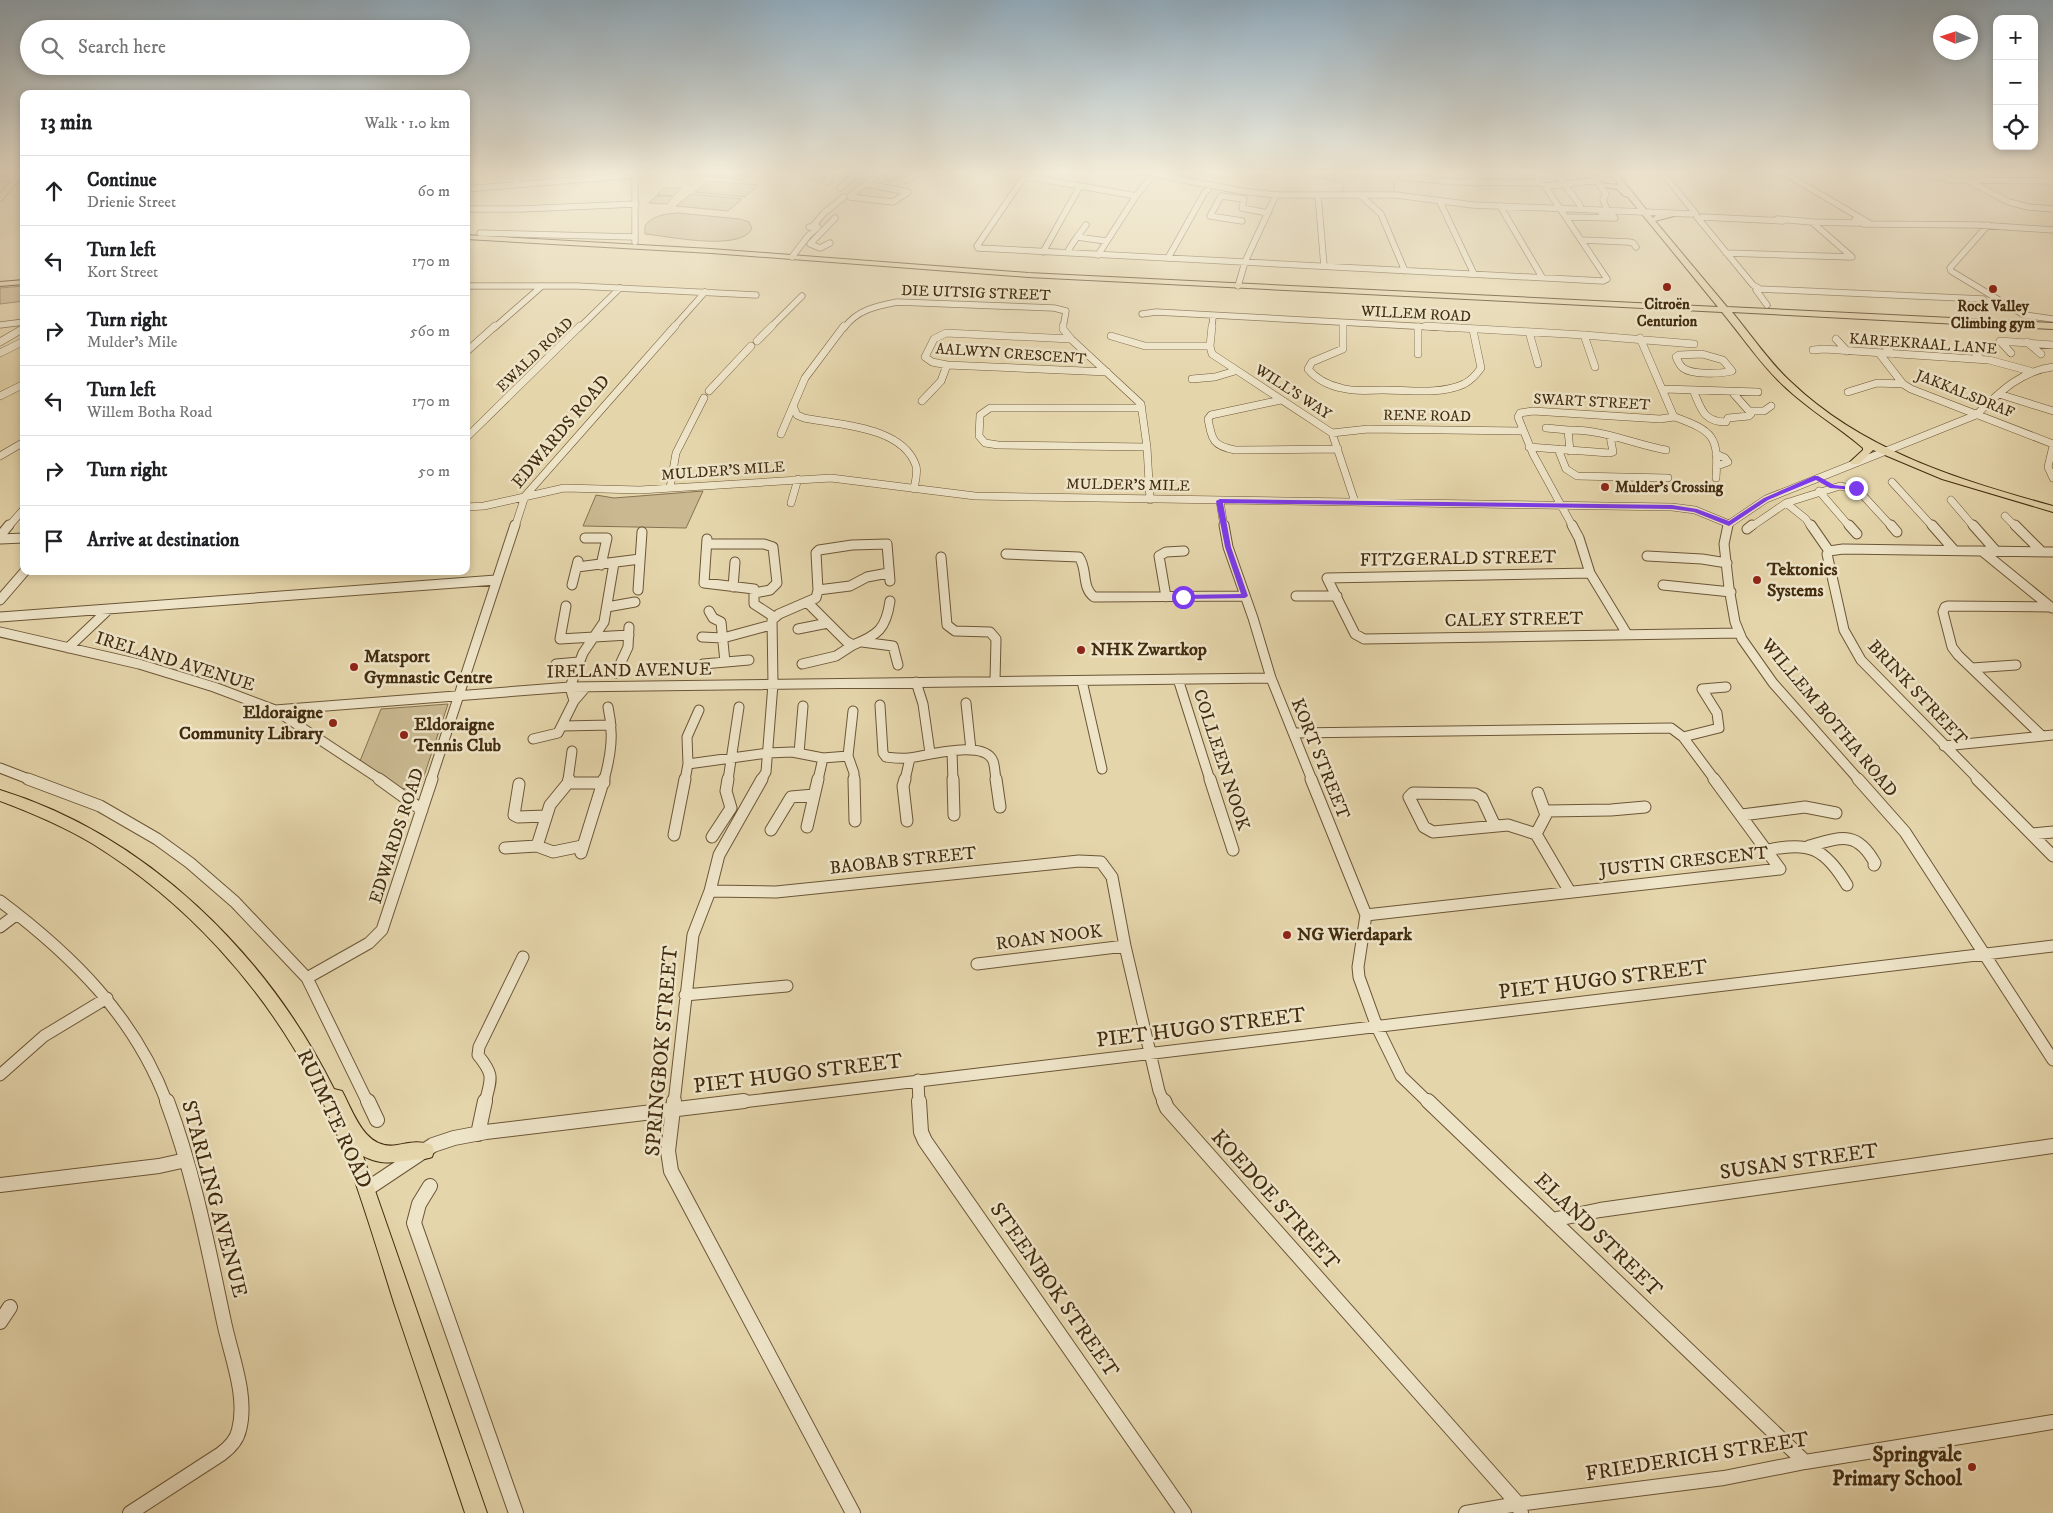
<!DOCTYPE html>
<meta charset="utf-8">
<style>
body{margin:0;font-family:"IM FELL DW Pica",serif;background:#f6f6f6;color:#202124}
.controls{position:absolute;right:15px;top:15px;display:grid;overflow:hidden;border-radius:10px;box-shadow:0 2px 8px #0003}
.controls button{width:45px;height:45px;display:grid;place-items:center;padding:0;border:0;border-bottom:1px solid #e0e0e0;background:#fff;color:#202124;font:25px sans-serif}
.compass{position:absolute;left:1933px;top:15px;width:45px;height:45px;border-radius:50%;background:#fff;box-shadow:0 2px 8px #0003;rotate:273deg}
.stop{position:absolute;width:15px;height:15px;margin:-11px;border:4px solid #7c3aed;border-radius:50%;background:#fff}
.stop.end{background:#7c3aed;border-color:#fff;box-shadow:0 1px 5px #0008}
.list{margin:0;padding:0;list-style:none}
h2{display:flex;justify-content:space-between;align-items:center;height:65px;margin:0;padding:0 20px;font-size:21px}
h2 small{font-size:16px;font-weight:400;color:#757577}
.list li{display:grid;grid-template-columns:32px 1fr auto;gap:15px;align-items:center;box-sizing:border-box;height:70px;padding:0 20px;border-top:1px solid #e0e0e0}
.list b{display:block;font-size:19px;white-space:nowrap}
.list p{margin:0;font-size:16px;white-space:nowrap;color:#757577}
.list em{font-size:16px;font-style:normal;color:#757577}
.icon{flex:none;width:28px;height:28px;fill:none;stroke:currentColor;stroke-width:2;stroke-linecap:round;stroke-linejoin:round}
.map{position:relative;flex:none;width:2053px;height:1513px;overflow:hidden}
.search{position:absolute;background:#fff;box-shadow:0 2px 8px #0003;left:20px;top:20px;width:450px;height:55px;display:flex;align-items:center;gap:12px;box-sizing:border-box;padding:0 18px;border-radius:28px;color:#757577;font-size:19px}
.panel{position:absolute;background:#fff;box-shadow:0 2px 8px #0003;left:20px;top:90px;width:450px;height:485px;border-radius:10px}
.map>svg:first-child{display:block}
.green{fill:#c9b890;stroke:#867250}
.lines{fill:none;stroke-linecap:round;stroke-linejoin:round}
.river{fill:#ae9c76;fill-rule:evenodd}
.minor-far4-casing{stroke:#6c5636;stroke-width:7}
.minor-far3-casing{stroke:#6c5636;stroke-width:8}
.minor-far2-casing{stroke:#6c5636;stroke-width:11}
.minor-far1-casing{stroke:#6c5636;stroke-width:13}
.minor-casing{stroke:#6c5636;stroke-width:16}
.major-casing{stroke:#432c0f;stroke-width:2}
.minor-far4{stroke:#eee4c8;stroke-width:5.5}
.minor-far3{stroke:#eee4c8;stroke-width:7}
.minor-far2{stroke:#eee4c8;stroke-width:9}
.minor-far1{stroke:#eee4c8;stroke-width:11}
.minor{stroke:#eee4c8;stroke-width:14}
.major{fill:#e5d5ab;fill-rule:evenodd}
.route{fill:#7c3aed}
.poi-dot{fill:#8f2418;stroke:#eee4c8;stroke-width:2}
.labels{text-anchor:middle;dominant-baseline:central;stroke-width:5;stroke-linejoin:round;paint-order:stroke}
.far-street-label{font-size:15px;fill:#432c0f;stroke:#eee4c8}
.far-poi-label{font-size:15px;font-weight:bold;fill:#432c0f;stroke:#eee4c8}
.street-label{font-size:18px;fill:#432c0f;stroke:#eee4c8}
.poi-label{font-size:18px;font-weight:bold;fill:#432c0f;stroke:#eee4c8;text-anchor:start}
.near-street-label{font-size:21px;fill:#432c0f;stroke:#eee4c8}
.near-poi-label{font-size:21px;font-weight:bold;fill:#432c0f;stroke:#eee4c8;text-anchor:end}
</style>
<div class="map">
<svg width="2053" height="1513" viewBox="0 0 2053 1513">
<rect width="100%" height="100%" fill="#e5d5ab"/>
<filter id="stains"><feTurbulence type="fractalNoise" baseFrequency=".004" numOctaves="4"/><feColorMatrix values="0 0 0 0 .2 0 0 0 0 .09 0 0 0 0 .02 0 0 0 .5 -.17"/></filter>
<radialGradient id="worn" r=".72"><stop offset=".6" stop-color="#630" stop-opacity="0"/><stop offset="1" stop-color="#630" stop-opacity=".3"/></radialGradient>
<path class="green" d="M698 171H754L743 180 693 175Z
M1282 171H1348L1394 180V194H1341L1344 183Z
M709 181 758 185 745 197 695 192Z
M664 188H681L667 204 649 203 656 196H672L657 195Z
M691 194 742 199 728 211 676 206Z
M678 213 740 219 749 222 752 229C739 252 668 236 645 234V226C652 215 666 214 678 213Z
M24 286V301L0 304V288Z
M703 491 686 528 583 526 596 495 614 498Z
M448 704 420 788 399 789 360 761 381 709Z"/>
<g class="lines">
<path class="river" d="M1306 171H1324L1386 181 1383 183 1309 173Z"/>
<defs>
<path id="minor-far4" d="M635 171V242
M812 171 810 175 816 177
M849 171 872 178
M1028 171 977 246 978 248 1603 281 1607 279 1545 186C1564 185 1579 181 1597 181
M1139 171 1150 173
M1470 171 1477 183
M1555 171 1563 182
M1589 171 1606 194 1603 200 1607 209
M1661 171 1696 214
M1781 171 1864 220
M1904 171 1953 180 2053 181
M1949 171 2009 202 2028 207 2053 209
M1970 171 1986 180
M2039 171 2052 179H2048
M1154 174 1241 191 1276 195H1396L1473 205 1692 214
M1024 176 1136 196
M1217 176 1221 171
M1401 177 1456 182 1541 183 1534 171
M890 178 899 171
M0 179 21 177
M907 180 921 171
M827 182 833 171
M516 184 519 171
M1565 185 1580 205
M840 188 856 175
M466 189 635 175
M1318 195 1324 266
M1360 195 1381 214 1405 271
M850 196 882 171
M850 197 893 202 908 192 866 184
M0 198 18 177
M1440 202 1474 274
M1500 206 1542 277
M466 209H521L636 204
M1566 217 1615 218 1611 214 1601 213
M1697 217 1753 285 1760 289 1983 299
M1702 217 1783 221
M1242 221 1210 216 1221 196 1244 199 1242 208 1268 213
M1810 222 1859 223
M1869 223 1864 220H1855L1864 224 1978 225 2053 230
M1988 225 1950 268 1951 271 2024 315 2053 319
M813 226 824 213 844 197
M480 233 635 237
M1077 237 1086 225
M1581 240 1629 242 1633 243 1636 247
M830 243 820 248 810 244 835 218
M1069 249 1077 237 1106 241
M1043 252 1080 186
M1726 253 1852 257 1812 222 1777 219
M1098 255 1136 196 1154 174
M792 257 808 236 818 227H809L815 229
M1168 258 1205 192 1208 190
M466 286H577L756 295
M1238 286 1245 262 1276 195
M1757 288 1756 290 1767 305
M1142 314 1156 312 1449 328
M1343 323V328
M0 325 24 322
M494 328 542 286
M579 328 620 288
M673 328 705 292
M770 328 802 296
M844 328C857 310 876 306 897 302L1054 308 1066 311 1063 328
M1212 328 1213 316"/>
<path id="minor-far3" d="M844 326 805 378 793 406 797 415 804 418C838 425 903 426 916 466 918 473 915 482 914 489
M1063 326V329L1071 339 1141 404 1147 447 1150 500
M1212 326 1210 346 1212 354 1332 433 1355 502
M1343 326V349L1312 362 1308 369C1316 379 1328 385 1341 388 1355 392 1369 390 1383 390 1409 390 1440 395 1464 384 1472 380 1476 375 1481 368L1473 330
M1426 326 1584 335 1694 344
M1418 327V354
M1529 332 1538 364
M1584 335 1595 367
M1111 336 1145 346H1210
M1071 339 946 333 934 339 925 357 932 362 947 365 1107 372
M1836 339 1847 351
M757 341 772 326
M0 342 24 328
M1882 342 1892 354
M2027 342 2041 354
M1969 346 1981 359
M1813 350 1824 349 1989 360 2030 371
M466 352 495 326
M0 353 24 341
M1879 353 1903 384 1911 389 2053 444
M2011 353 2000 341 2053 345
M1702 354 1723 360 1732 371C1721 374 1692 375 1683 368 1679 365 1678 361 1676 357L1679 355Z
M1192 379 1215 377 1235 371
M1664 389 1758 392
M1693 390C1701 408 1703 422 1726 422L1728 418 1749 416 1751 414 1749 411
M709 391 751 346
M1732 392 1749 411H1764L1771 406
M1848 392 1877 383 1903 384
M1999 394 2053 411
M0 396 24 384
M1281 400 1211 415 1208 419C1212 440 1213 446 1235 450L1338 449
M922 401 941 381 947 365
M1142 408H990L980 415 979 436 985 443 998 445 1147 447
M1675 417C1713 431 1719 436 1716 478
M1546 428 1568 430
M1332 433 1368 429 1522 431
M781 434 793 406
M466 438 580 326
M2053 446 2048 467 2053 478
M1529 447 1609 453 1613 452 1610 436
M1558 449 1566 469 1577 476 1668 478
M1570 451 1568 430C1602 429 1633 444 1666 450
M1716 454 1725 458 1728 462 1717 466
M0 456 24 442
M1892 482 1933 527
M670 488 676 453 704 398
M1819 491 1850 527
M1951 500 1974 527
M1220 501 1224 527
M791 503 798 479
M1786 503 1806 519 1811 527
M466 507 484 506 564 488 640 490 831 478 975 496 1672 507 1695 510 1729 524
M2005 516 2016 527
M8 527 24 509
M515 527 525 496 675 326
M1573 527 1533 454 1518 417 1520 413 1533 411 1660 419 1674 417 1640 338
M1728 527 1729 524 1766 499 1976 415C1999 393 2020 371 2053 367
M1751 527 1786 503 1840 486 1858 490 1892 527"/>
<path id="minor-far2" d="M1224 525 1228 547 1253 618 1271 678 1312 780
M1572 525 1579 538 1590 573 1627 634
M1728 525 1724 544 1729 588 1735 622 1742 639 1773 683 1859 780
M1811 525 1829 551
M1849 525 1857 534
M1891 525 1897 532
M1932 525 1954 550
M1973 525 1996 551
M2015 525 2041 551
M1747 529 1752 525
M0 536 9 525
M585 538H607L601 565
M0 539 24 538
M707 539 704 583 754 589V604L774 617
M707 544H764L773 547 777 583 770 590 755 593
M1982 551 2052 608
M1006 554 1079 557C1088 569 1081 587 1094 597L1245 596
M1647 556 1702 559 1727 563
M941 557 947 625 955 631 990 632 996 639 995 681
M577 567 640 559
M1590 573 1327 578 1355 634 1364 639 1739 633
M572 585 578 561
M1663 585 1731 592
M733 587 735 562
M638 590 642 532
M818 590 850 586 867 577 888 573
M1296 596H1337
M1166 597 1159 556 1166 552 1184 551
M0 600 25 571
M807 602 846 641 853 645C878 635 886 629 890 601
M566 606 560 639 629 635
M607 607 635 602
M709 611 713 618 721 622 725 662
M0 617 496 580
M798 629 828 623
M0 632 139 664 214 687 275 710 570 687 1271 678
M702 637 723 638 771 625
M862 642 893 646 898 665
M68 648 109 609
M556 664 579 662
M703 664 749 660
M802 664 836 656 853 645
M1972 668 2016 665
M616 673 628 647 629 627
M1178 679 1210 780
M1082 681 1102 769
M916 682 923 704 930 753
M574 701 570 687 583 653 604 622 614 563
M966 703 971 750
M880 705 883 753 886 757C894 758 901 759 909 758 927 756 984 739 993 761 995 766 995 774 996 780
M275 710 381 780
M853 711 848 756 854 773V780
M563 726 611 725
M1293 733 1671 728 1683 737 1715 780
M2042 736 1958 655 1952 647 1943 612 1945 607 1948 606 2050 607
M1683 737 1719 728 1717 713 1702 689 1726 687
M533 739 558 733 574 701 586 687
M1944 746 2053 735
M952 752 953 780
M799 753 803 706
M688 764 768 753 792 752 823 758 848 756
M0 768 31 780
M431 780 515 525
M568 780 572 751
M604 780C611 755 614 733 608 707
M685 780 688 764 687 737 699 710
M728 780 739 707
M761 780 766 772 773 684 772 620 779 614 816 598 818 590 816 553 819 550 852 545 887 544 890 581
M818 780 823 758
M905 780 910 758
M1979 780 1861 660 1844 630 1827 554 1829 551 1843 549 2053 552"/>
<path id="minor-far1" d="M28 779 100 806 157 839 190 863 235 902 307 978 368 1103
M379 779 422 810
M854 779 855 821
M905 779 903 786 907 821
M953 779 954 815
M996 779 1000 807
M1210 779 1233 850
M1311 779 1366 915 1358 967 1359 977 1377 1027 1401 1076 1429 1103
M1858 779 1905 832 2053 1060
M1977 779 2053 856
M568 783H604
M519 784 514 815 518 817 546 816
M1546 811 1611 810 1645 807
M1742 815 1805 807 1836 813
M1495 826 1482 798 1475 794 1413 793 1409 797 1424 827 1433 832 1508 825 1536 834
M807 827 818 779
M771 830 791 797 814 795
M1536 834 1570 892
M1536 834 1546 815 1538 793
M2032 834 2053 832
M674 835 685 779
M712 837 731 808 726 791 728 779
M537 846 550 805 568 783 569 779
M1809 846C1841 837 1857 830 1875 863L1874 865
M505 848 537 846 553 852 582 846
M1768 850C1809 841 1825 848 1847 885
M581 853 604 779
M710 891 776 892 1079 861 1101 862 1112 877 1125 946 1159 1091 1164 1103
M0 901C72 955 135 1017 167 1103
M1366 915 1780 869 1714 779
M0 927 17 914
M977 964 1125 946
M307 978 369 943 382 930 432 779
M685 995 787 986
M0 1075 44 1036 107 998
M918 1080 919 1103
M485 1103C491 1078 495 1076 478 1055L479 1047 523 957
M674 1103 693 935 710 891 719 855 762 779
M734 1103 2053 946"/>
<path id="minor" d="M368 1101 377 1120
M674 1101 668 1151 671 1171 853 1513
M919 1101 921 1132 925 1141 1184 1513
M1164 1101 1167 1108 1518 1504 1521 1513
M1428 1101 1805 1462
M478 1134 485 1101
M0 1185 159 1166 186 1160
M430 1186 419 1204 414 1223 516 1513
M367 1189 433 1145 454 1138 486 1132 744 1101
M1552 1220 1600 1210 2053 1146
M0 1322 10 1307
M130 1513 221 1454C229 1448 237 1440 239 1430 248 1396 231 1356 224 1322 208 1247 194 1173 167 1101
M1466 1513 1518 1504 1724 1478 1805 1462 2053 1422"/>
<path id="major" d="M1609 171H1615L1653 218 1657 214 1674 212V216L1655 221 1727 307 2053 323V329L1732 312C1751 335 1769 362 1791 382 1863 451 1959 480 2053 506V512L1942 479 1873 450 1859 464H1851L1850 462 1863 450V448C1839 427 1809 410 1784 386 1761 365 1742 336 1722 312L1028 277 711 253 466 239V235L711 249 1028 273 1718 307 1628 197 1624 196 1617 189 1598 186V184L1600 183 1619 185Z
M24 280V284L0 286V282Z
M0 790C146 835 267 954 334 1089L342 1091C354 1113 365 1151 397 1145 409 1143 419 1140 432 1145L434 1151 432 1157C424 1160 419 1159 411 1160 392 1163 381 1165 363 1156L487 1513H465C442 1444 418 1375 395 1306 371 1230 349 1151 312 1080 261 984 185 901 93 844 63 826 32 813 0 801Z"/>
</defs>
<use href="#minor-far4" class="minor-far4-casing"/>
<use href="#minor-far3" class="minor-far3-casing"/>
<use href="#minor-far2" class="minor-far2-casing"/>
<use href="#minor-far1" class="minor-far1-casing"/>
<use href="#minor" class="minor-casing"/>
<use href="#major" class="major-casing"/>
<use href="#minor-far4" class="minor-far4"/>
<use href="#minor-far3" class="minor-far3"/>
<use href="#minor-far2" class="minor-far2"/>
<use href="#minor-far1" class="minor-far1"/>
<use href="#minor" class="minor"/>
<use href="#major" class="major"/>
</g>
<linearGradient id="sky" x2="0" y2="1"><stop stop-color="#91aaba"/><stop offset="0.45" stop-color="#f3ecd9"/><stop offset="1" stop-color="#f3ecd9" stop-opacity="0"/></linearGradient>
<rect width="2053" height="383" fill="url(#sky)"/>
<path class="route" d="M1814 476H1818L1834 485 1859 488 1856 490 1830 488 1816 480 1768 500 1729 526 1694 512 1672 509 1223 503 1231 547 1248 596 1245 598 1183 599 1179 597 1183 595 1241 594 1225 547 1216 501 1220 499 1672 505 1697 509 1729 521 1764 498Z"/>
<g class="poi-dot">
<circle cx="1667" cy="287" r="5"/>
<circle cx="1993" cy="289" r="5"/>
<circle cx="1605" cy="487" r="5"/>
<circle cx="1757" cy="580" r="5"/>
<circle cx="1081" cy="650" r="5"/>
<circle cx="354" cy="667" r="5"/>
<circle cx="333" cy="723" r="5"/>
<circle cx="404" cy="735" r="5"/>
<circle cx="1287" cy="935" r="5"/>
<circle cx="1972" cy="1467" r="5"/>
</g>
<g class="labels">
<g class="far-street-label">
<text transform="translate(976 293) rotate(2)">DIE UITSIG STREET</text>
<text transform="translate(1416 314) rotate(3)">WILLEM ROAD</text>
<text transform="translate(1923 344) rotate(4)">KAREEKRAAL LANE</text>
<text transform="translate(1011 354) rotate(4)">AALWYN CRESCENT</text>
<text transform="translate(535 355) rotate(-44)">EWALD ROAD</text>
<text transform="translate(1293 392) rotate(33)">WILL'S WAY</text>
<text transform="translate(1965 394) rotate(22)">JAKKALSDRAF</text>
<text transform="translate(1592 402) rotate(3)">SWART STREET</text>
<text transform="translate(1427 416) rotate(1)">RENE ROAD</text>
<text transform="translate(723 471) rotate(-4)">MULDER'S MILE</text>
<text transform="translate(1128 485) rotate(1)">MULDER'S MILE</text>
</g>
<g class="far-poi-label">
<text x="1667" y="304">Citroën<tspan x="1667" dy="17">Centurion</tspan></text>
<text x="1993" y="306">Rock Valley<tspan x="1993" dy="17">Climbing gym</tspan></text>
<text x="1615" y="487" text-anchor="start">Mulder's Crossing</text>
</g>
<g class="street-label">
<text transform="translate(561 432) rotate(-50)">EDWARDS ROAD</text>
<text transform="translate(1458 559) rotate(-1)">FITZGERALD STREET</text>
<text transform="translate(1514 620) rotate(-1)">CALEY STREET</text>
<text transform="translate(175 662) rotate(17)">IRELAND AVENUE</text>
<text transform="translate(629 671) rotate(-1)">IRELAND AVENUE</text>
<text transform="translate(1917 693) rotate(47)">BRINK STREET</text>
<text transform="translate(1829 718) rotate(50)">WILLEM BOTHA ROAD</text>
<text transform="translate(1320 759) rotate(68)">KORT STREET</text>
<text transform="translate(1221 760) rotate(72)">COLLEEN NOOK</text>
<text transform="translate(397 836) rotate(-72)">EDWARDS ROAD</text>
<text transform="translate(903 861) rotate(-6)">BAOBAB STREET</text>
<text transform="translate(1684 862) rotate(-6)">JUSTIN CRESCENT</text>
<text transform="translate(1049 938) rotate(-7)">ROAN NOOK</text>
</g>
<g class="poi-label">
<text x="1767" y="570">Tektonics<tspan x="1767" dy="21">Systems</tspan></text>
<text x="1091" y="650">NHK Zwartkop</text>
<text x="364" y="657">Matsport<tspan x="364" dy="21">Gymnastic Centre</tspan></text>
<text x="323" y="713" text-anchor="end">Eldoraigne<tspan x="323" dy="21">Community Library</tspan></text>
<text x="414" y="725">Eldoraigne<tspan x="414" dy="21">Tennis Club</tspan></text>
<text x="1297" y="935">NG Wierdapark</text>
</g>
<g class="near-street-label">
<text transform="translate(1603 980) rotate(-7)">PIET HUGO STREET</text>
<text transform="translate(1201 1028) rotate(-7)">PIET HUGO STREET</text>
<text transform="translate(662 1051) rotate(-85)">SPRINGBOK STREET</text>
<text transform="translate(798 1074) rotate(-7)">PIET HUGO STREET</text>
<text transform="translate(334 1119) rotate(65)">RUIMTE ROAD</text>
<text transform="translate(1799 1162) rotate(-8)">SUSAN STREET</text>
<text transform="translate(214 1199) rotate(75)">STARLING AVENUE</text>
<text transform="translate(1275 1200) rotate(48)">KOEDOE STREET</text>
<text transform="translate(1598 1235) rotate(44)">ELAND STREET</text>
<text transform="translate(1054 1290) rotate(55)">STEENBOK STREET</text>
<text transform="translate(1697 1457) rotate(-9)">FRIEDERICH STREET</text>
</g>
<g class="near-poi-label">
<text x="1962" y="1455">Springvale<tspan x="1962" dy="24">Primary School</tspan></text>
</g>
</g>
<rect width="100%" height="100%" filter="url(#stains)"/>
<rect width="100%" height="100%" fill="url(#worn)"/>
</svg>
<div class="controls">
<button>+</button>
<button>−</button>
<button><svg class="icon" aria-label="locate" viewBox="0 0 24 24"><circle cx="12" cy="12" r="6"/><path d="M12 2v4M12 18v4M2 12h4M18 12h4"/></svg></button>
</div>
<svg class="compass" viewBox="-18 -18 36 36"><path d="M0-13l5 13h-10z" fill="#e53935"/><path d="M0 13l5-13h-10z" fill="#757577"/></svg>
<div class="stop" style="left:1183px;top:597px"></div>
<div class="stop end" style="left:1856px;top:488px"></div>
<div class="search"><svg class="icon" aria-label="search" viewBox="0 0 24 24"><circle cx="10" cy="10" r="6"/><path d="M15 15l6 6"/></svg>Search here</div>
<section class="panel">
<h2>13 min<small>Walk · 1.0 km</small></h2>
<ul class="list">
<li><svg class="icon" aria-label="ahead" viewBox="0 0 24 24"><path d="M12 20V5M6 11l6-6 6 6"/></svg><div><b>Continue</b><p>Drienie Street</p></div><em>60 m</em></li>
<li><svg class="icon" aria-label="left" viewBox="0 0 24 24"><path d="M17 20v-9H6M10 6l-5 5 5 5"/></svg><div><b>Turn left</b><p>Kort Street</p></div><em>170 m</em></li>
<li><svg class="icon" aria-label="right" viewBox="0 0 24 24"><path d="M7 20v-9h11M14 6l5 5-5 5"/></svg><div><b>Turn right</b><p>Mulder's Mile</p></div><em>560 m</em></li>
<li><svg class="icon" aria-label="left" viewBox="0 0 24 24"><path d="M17 20v-9H6M10 6l-5 5 5 5"/></svg><div><b>Turn left</b><p>Willem Botha Road</p></div><em>170 m</em></li>
<li><svg class="icon" aria-label="right" viewBox="0 0 24 24"><path d="M7 20v-9h11M14 6l5 5-5 5"/></svg><div><b>Turn right</b></div><em>50 m</em></li>
<li><svg class="icon" aria-label="arrive" viewBox="0 0 24 24"><path d="M6 21V4h12l-3 4 3 4H6"/></svg><div><b>Arrive at destination</b></div></li>
</ul>
</section>
</div>
